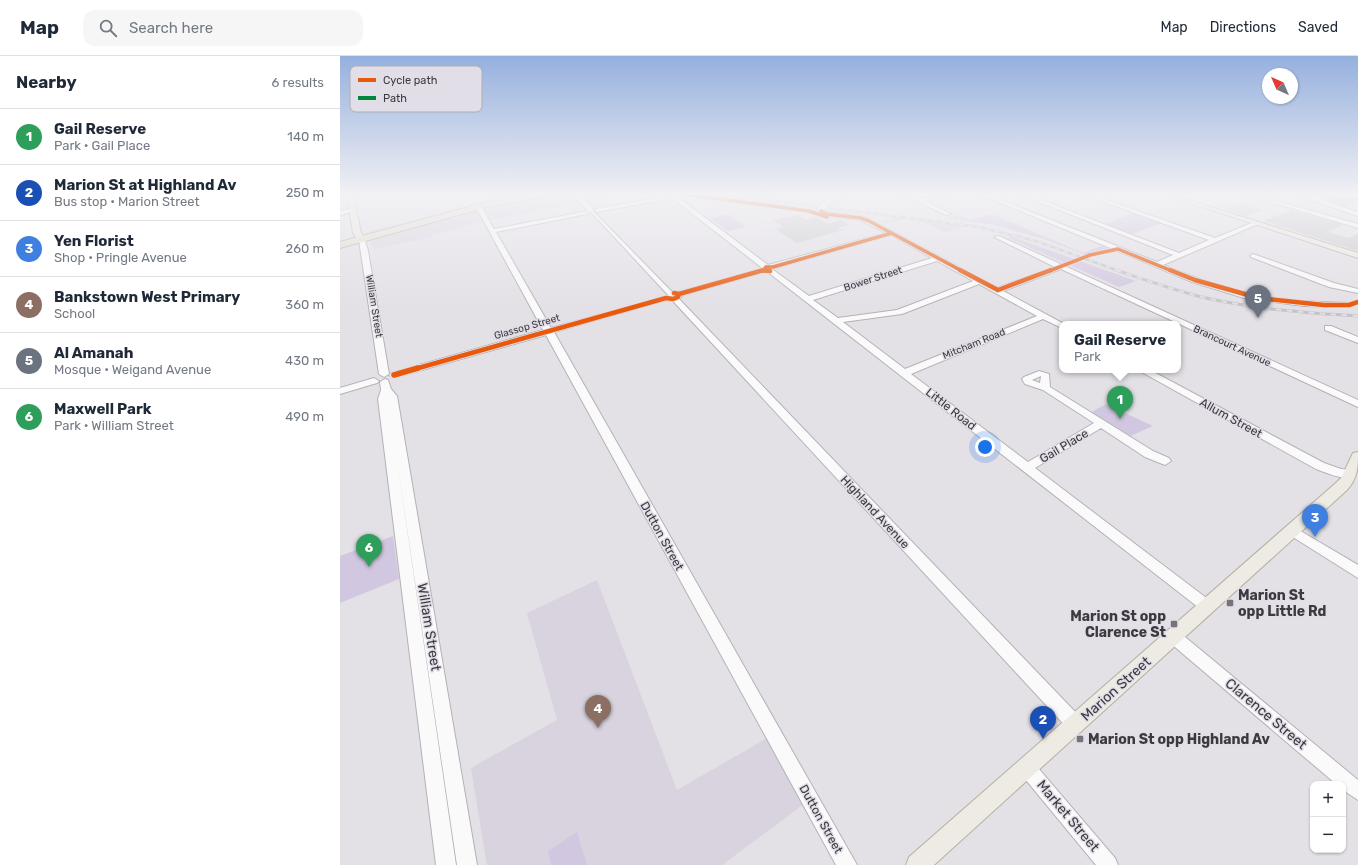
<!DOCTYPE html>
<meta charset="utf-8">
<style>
body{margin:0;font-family:Rubik,sans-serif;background:#f6f6f7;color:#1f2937}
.controls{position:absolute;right:12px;bottom:12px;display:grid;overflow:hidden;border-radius:8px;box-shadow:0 1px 3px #0004}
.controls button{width:36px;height:36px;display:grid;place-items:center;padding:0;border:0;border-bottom:1px solid #e0e1e3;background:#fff;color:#1f2937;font:20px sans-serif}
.compass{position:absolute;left:922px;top:12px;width:36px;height:36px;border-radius:50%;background:#fff;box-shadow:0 1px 3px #0004;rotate:316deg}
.you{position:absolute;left:645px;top:391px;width:14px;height:14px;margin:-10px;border:3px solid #fff;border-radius:50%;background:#1a73e8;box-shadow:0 0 0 6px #1a73e833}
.badge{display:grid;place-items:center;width:26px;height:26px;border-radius:50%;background:#0b8043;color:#fff;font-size:13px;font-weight:700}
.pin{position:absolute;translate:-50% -33px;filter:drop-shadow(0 1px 2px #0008)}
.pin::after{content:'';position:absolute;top:21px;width:14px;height:12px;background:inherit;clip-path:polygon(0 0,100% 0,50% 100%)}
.popup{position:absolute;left:719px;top:265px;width:122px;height:52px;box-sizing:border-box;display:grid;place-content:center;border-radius:8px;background:#fff;filter:drop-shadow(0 1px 3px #0005);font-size:13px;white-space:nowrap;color:#747a83}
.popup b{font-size:15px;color:#1f2937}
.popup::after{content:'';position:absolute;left:50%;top:100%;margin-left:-8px;border:8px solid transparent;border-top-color:#fff}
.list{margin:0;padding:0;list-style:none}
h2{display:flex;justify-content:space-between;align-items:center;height:52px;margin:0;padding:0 16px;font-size:17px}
h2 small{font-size:13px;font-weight:400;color:#747a83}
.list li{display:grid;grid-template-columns:26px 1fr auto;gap:12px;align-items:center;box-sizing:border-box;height:56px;padding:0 16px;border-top:1px solid #e0e1e3}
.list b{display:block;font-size:15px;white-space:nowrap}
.list p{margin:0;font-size:13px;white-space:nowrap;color:#747a83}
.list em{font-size:13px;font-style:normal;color:#747a83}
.icon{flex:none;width:22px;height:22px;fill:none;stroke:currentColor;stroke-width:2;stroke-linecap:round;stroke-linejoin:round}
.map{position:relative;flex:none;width:1018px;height:809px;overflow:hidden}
header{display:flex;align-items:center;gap:24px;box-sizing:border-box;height:56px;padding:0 20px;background:#fff;border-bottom:1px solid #e0e1e3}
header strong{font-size:19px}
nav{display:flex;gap:22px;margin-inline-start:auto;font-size:14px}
.search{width:280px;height:36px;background:#f6f6f7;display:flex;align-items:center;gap:10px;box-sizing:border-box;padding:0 14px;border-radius:12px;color:#747a83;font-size:15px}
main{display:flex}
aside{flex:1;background:#fff}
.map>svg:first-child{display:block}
.built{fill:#d8d3de}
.green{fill:#d2c7e0}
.building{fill:#cccace}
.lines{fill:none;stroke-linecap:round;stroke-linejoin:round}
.minor-casing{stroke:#b4b2b6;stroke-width:2}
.major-casing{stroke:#b5b0a2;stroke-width:2}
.highway-casing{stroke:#b5b0a2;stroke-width:2}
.minor{fill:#fbfafb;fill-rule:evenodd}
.major{fill:#edebe3;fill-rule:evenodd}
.highway{fill:#e5e0d1;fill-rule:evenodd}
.rail-far1-casing{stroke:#c4c4c6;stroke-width:2.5}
.rail-casing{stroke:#c4c4c6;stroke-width:3}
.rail-far1{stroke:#e2dee8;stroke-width:1.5;stroke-dasharray:4.5;stroke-linecap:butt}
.rail{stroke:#e2dee8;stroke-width:2;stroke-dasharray:5.5;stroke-linecap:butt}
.minor-bridge-casing{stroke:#b4b2b6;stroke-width:8;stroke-linecap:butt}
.minor-bridge{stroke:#fbfafb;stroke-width:6}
.quiet{stroke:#00873e;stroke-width:3;stroke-dasharray:5.5 3;stroke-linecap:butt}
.cycleway-far2-casing{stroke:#e2dee8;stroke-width:5}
.cycleway-far1-casing{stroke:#e2dee8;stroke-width:6}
.cycleway-casing{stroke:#e2dee8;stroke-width:8}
.cycleway-far2{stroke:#e8590c;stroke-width:3.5}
.cycleway-far1{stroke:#e8590c;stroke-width:4.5}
.cycleway{stroke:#e8590c;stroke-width:5.5}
.poi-dot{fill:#767479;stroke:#e2dee8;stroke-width:1.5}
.labels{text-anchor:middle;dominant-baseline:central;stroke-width:3;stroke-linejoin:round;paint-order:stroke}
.far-street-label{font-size:10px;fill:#3c3a3e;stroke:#e2dee8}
.street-label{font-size:12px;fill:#3c3a3e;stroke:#e2dee8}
.near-poi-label{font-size:14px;font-weight:bold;fill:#3c3a3e;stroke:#e2dee8;text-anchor:start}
.near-street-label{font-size:14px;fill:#3c3a3e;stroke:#e2dee8}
.key{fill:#e2dee8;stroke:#b0adb5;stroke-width:1}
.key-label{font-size:11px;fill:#3c3a3e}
</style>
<header>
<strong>Map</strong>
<div class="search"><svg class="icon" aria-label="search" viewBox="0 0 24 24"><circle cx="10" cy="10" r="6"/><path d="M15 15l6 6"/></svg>Search here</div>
<nav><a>Map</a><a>Directions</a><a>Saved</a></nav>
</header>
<main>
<aside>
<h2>Nearby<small>6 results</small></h2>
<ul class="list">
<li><span class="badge" style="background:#2e9e5b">1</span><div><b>Gail Reserve</b><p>Park · Gail Place</p></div><em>140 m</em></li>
<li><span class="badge" style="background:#1a4fb4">2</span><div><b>Marion St at Highland Av</b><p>Bus stop · Marion Street</p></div><em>250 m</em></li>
<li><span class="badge" style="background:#3f7fe0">3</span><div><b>Yen Florist</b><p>Shop · Pringle Avenue</p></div><em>260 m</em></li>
<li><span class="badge" style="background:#8d6e63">4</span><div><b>Bankstown West Primary</b><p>School</p></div><em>360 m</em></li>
<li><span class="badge" style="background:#6b7280">5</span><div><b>Al Amanah</b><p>Mosque · Weigand Avenue</p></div><em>430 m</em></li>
<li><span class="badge" style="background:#2e9e5b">6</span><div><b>Maxwell Park</b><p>Park · William Street</p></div><em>490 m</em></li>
</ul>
</aside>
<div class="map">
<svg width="1018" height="809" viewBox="0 0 1018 809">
<rect width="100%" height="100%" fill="#e3e0e6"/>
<path class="built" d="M146 138 272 139 249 144 250 145 140 166 92 179V181L34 193 25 177 153 143Z
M559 160 623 169V171L605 176 583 166 564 163 544 168 540 166Z
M257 524 337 734 429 681 464 748 382 809H147L131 712 217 664 187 557Z"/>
<path class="green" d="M1002 141 1018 142V146L1005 151 986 144Z
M794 157 822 167 792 178 765 168Z
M388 158 406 171 388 175 370 162Z
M651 158 743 197 761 190 774 195 747 201H745L746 199 710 185 655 169 608 162 618 159 630 164Z
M670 180 796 225 779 231 668 182Z
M766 348 813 370 788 381 750 357Z
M53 480 59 523 0 547V500Z
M237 776 247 809H211L208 795Z"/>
<path class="building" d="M902 147 923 154 906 160 886 153Z
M951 154 1003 169 988 176 1009 182 1018 178V195L924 165Z
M457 159 466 164 477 161 488 168 501 164 509 169 498 172 503 174 457 187 435 173 443 171 433 164Z"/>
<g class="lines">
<defs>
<path id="minor" d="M151 138H157L168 145 163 146Z
M233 138H239L253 153V155L331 235 339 236 421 213V211L332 142 257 156 255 155V153L335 139 428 209 546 177 520 164 486 160 478 156V153L481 151 487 156 521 160 531 164 657 232 715 211 654 181 659 180 1018 344V351L721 213 663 235 724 268H722V272L703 263 571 318 688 406 754 367 703 334 685 328 682 323 684 321 699 315 709 318 710 331 813 395 829 402 831 405 825 409 805 401 761 372 695 412 873 547 875 551 873 555 868 557 863 555 429 217 424 216 343 239 339 243 742 663 744 669 742 675 736 677 730 675 333 245 326 244 214 276 517 809H496L206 279 57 321 54 322 49 319 51 317 203 274 136 151 141 150 154 173 248 155ZM250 155 329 240 211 272 156 176 247 158ZM551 179 592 202 469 240 432 213ZM597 205 633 225 557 254 498 262 473 244ZM639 228 697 260 565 313 503 266 562 258ZM701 320 700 327 692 324Z
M501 138H508L489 147 484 146 493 140Z
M562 138H568L581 143 610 138V139L585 145 611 158 606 159Z
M639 138H646L817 206 833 199 679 138H686L839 197 869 184 742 138H749L875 182 914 166H918V168L823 209C850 220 879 231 908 238 941 245 975 246 1009 247L1013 249 1009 251 964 250 904 242 852 226 814 210Z
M904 138H911L1018 168V172Z
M959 138H966L972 141 989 138H1018V142L994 140 982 142V144L1018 156V160L971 144Z
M13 152 16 154 15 155 0 159V155Z
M22 182 25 184 28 195 49 318 44 321 39 318 19 184Z
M913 198 994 227 1018 233V237L989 231 911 201 910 200Z
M985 270H991L1018 281V287L985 274Z
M798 314H810L984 407 1001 413 1014 414 1016 417C1009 428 985 416 976 413Z
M34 322 39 325 37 327 0 338V332Z
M45 323 48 324 51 333 57 340 137 809H117L57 404 116 809H96L38 343 41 334 40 326Z
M952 470 1018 509V522L948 478 946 475 948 472Z
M834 574 839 576 1018 724V744L1003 734V728H996L829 586 827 581 829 576Z
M687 703 693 706 775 802 778 809H756L681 718 678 712 681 706Z"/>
<path id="major" d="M7 138H13L21 177 24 181 23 183H17L13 177Z
M829 138 1018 197V202L829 140Z
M1018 396C1018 411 1018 422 1007 434L594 809H566L569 801 997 426 1001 422 1013 397Z"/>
<path id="highway" d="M195 138H210L206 140 151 150 0 192V186L147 146Z"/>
</defs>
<use href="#minor" class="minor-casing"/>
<use href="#major" class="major-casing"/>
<use href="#highway" class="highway-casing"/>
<use href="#minor" class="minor"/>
<use href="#major" class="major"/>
<use href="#highway" class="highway"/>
<defs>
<path id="rail-far1" d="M378 138 639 171 696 185 779 215"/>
<path id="rail" d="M776 214C806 224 836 235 866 242 916 253 967 257 1018 260"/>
</defs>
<use href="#rail-far1" class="rail-far1-casing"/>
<use href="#rail" class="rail-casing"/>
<use href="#rail-far1" class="rail-far1"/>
<use href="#rail" class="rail"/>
<defs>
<path id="minor-bridge" d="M481 153 487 146"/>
</defs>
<use href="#minor-bridge" class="minor-bridge-casing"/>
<use href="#minor-bridge" class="minor-bridge"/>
<path class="quiet" d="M333 138H337"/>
<defs>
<path id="cycleway-far2" d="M344 138 469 155 487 161
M481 155 486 158 521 162 529 165 622 215
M424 214 426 211H433L552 177
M421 215H429
M709 215 750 199 778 193 832 215"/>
<path id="cycleway-far1" d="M620 214 658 234 711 214
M830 214 855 224 919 242 984 249H1009L1018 246
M334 237 339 238 424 214 430 215
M75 313 326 242 333 243 338 241 339 238"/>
<path id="cycleway" d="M54 319 78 312"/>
</defs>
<use href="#cycleway-far2" class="cycleway-far2-casing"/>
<use href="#cycleway-far1" class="cycleway-far1-casing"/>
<use href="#cycleway" class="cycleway-casing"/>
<use href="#cycleway-far2" class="cycleway-far2"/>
<use href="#cycleway-far1" class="cycleway-far1"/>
<use href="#cycleway" class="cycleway"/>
</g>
<linearGradient id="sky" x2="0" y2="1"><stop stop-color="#95b0de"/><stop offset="0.55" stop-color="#f2f1f4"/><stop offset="1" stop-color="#f2f1f4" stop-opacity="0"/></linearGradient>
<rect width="1018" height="251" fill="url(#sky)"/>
<g class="poi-dot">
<rect x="886" y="543" width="8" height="8" rx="2"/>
<rect x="830" y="564" width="8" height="8" rx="2"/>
<rect x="736" y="679" width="8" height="8" rx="2"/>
</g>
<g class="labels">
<g class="far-street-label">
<text transform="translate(533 223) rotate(-18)">Bower Street</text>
<text transform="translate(34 250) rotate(81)">William Street</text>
<text transform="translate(187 271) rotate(-16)">Glassop Street</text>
<text transform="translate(634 288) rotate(-22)">Mitcham Road</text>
<text transform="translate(892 290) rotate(25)">Brancourt Avenue</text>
</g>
<g class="street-label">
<text transform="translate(611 353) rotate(38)">Little Road</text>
<text transform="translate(891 362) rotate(29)">Allum Street</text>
<text transform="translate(724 390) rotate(-31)">Gail Place</text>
<text transform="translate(535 456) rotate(47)">Highland Avenue</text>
<text transform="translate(322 480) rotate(61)">Dutton Street</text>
<text transform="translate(481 763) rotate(61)">Dutton Street</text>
</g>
<g class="near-poi-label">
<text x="898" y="539">Marion St<tspan x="898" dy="16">opp Little Rd</tspan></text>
<text x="826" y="560" text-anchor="end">Marion St opp<tspan x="826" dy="16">Clarence St</tspan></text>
<text x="748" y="683">Marion St opp Highland Av</text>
</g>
<g class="near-street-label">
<text transform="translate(89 571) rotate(81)">William Street</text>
<text transform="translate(776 633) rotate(-42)">Marion Street</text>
<text transform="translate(926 658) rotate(40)">Clarence Street</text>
<text transform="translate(728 760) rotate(50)">Market Street</text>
</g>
</g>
<rect x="10" y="10" width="132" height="46" rx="6" class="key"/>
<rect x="18" y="22" width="18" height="4" fill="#e8590c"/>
<rect x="18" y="40" width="18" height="4" fill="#00873e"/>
<g class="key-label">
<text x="43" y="28">Cycle path</text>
<text x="43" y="46">Path</text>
</g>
</svg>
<div class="controls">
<button>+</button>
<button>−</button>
</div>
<svg class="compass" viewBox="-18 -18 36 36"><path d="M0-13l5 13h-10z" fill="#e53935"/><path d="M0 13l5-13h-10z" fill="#747a83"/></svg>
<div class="you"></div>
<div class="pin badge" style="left:780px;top:363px;background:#2e9e5b">1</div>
<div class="popup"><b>Gail Reserve</b>Park</div>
<div class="pin badge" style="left:703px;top:683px;background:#1a4fb4">2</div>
<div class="pin badge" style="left:975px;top:481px;background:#3f7fe0">3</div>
<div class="pin badge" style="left:258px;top:672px;background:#8d6e63">4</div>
<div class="pin badge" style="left:918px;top:262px;background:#6b7280">5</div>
<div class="pin badge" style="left:29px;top:511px;background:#2e9e5b">6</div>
</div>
</main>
